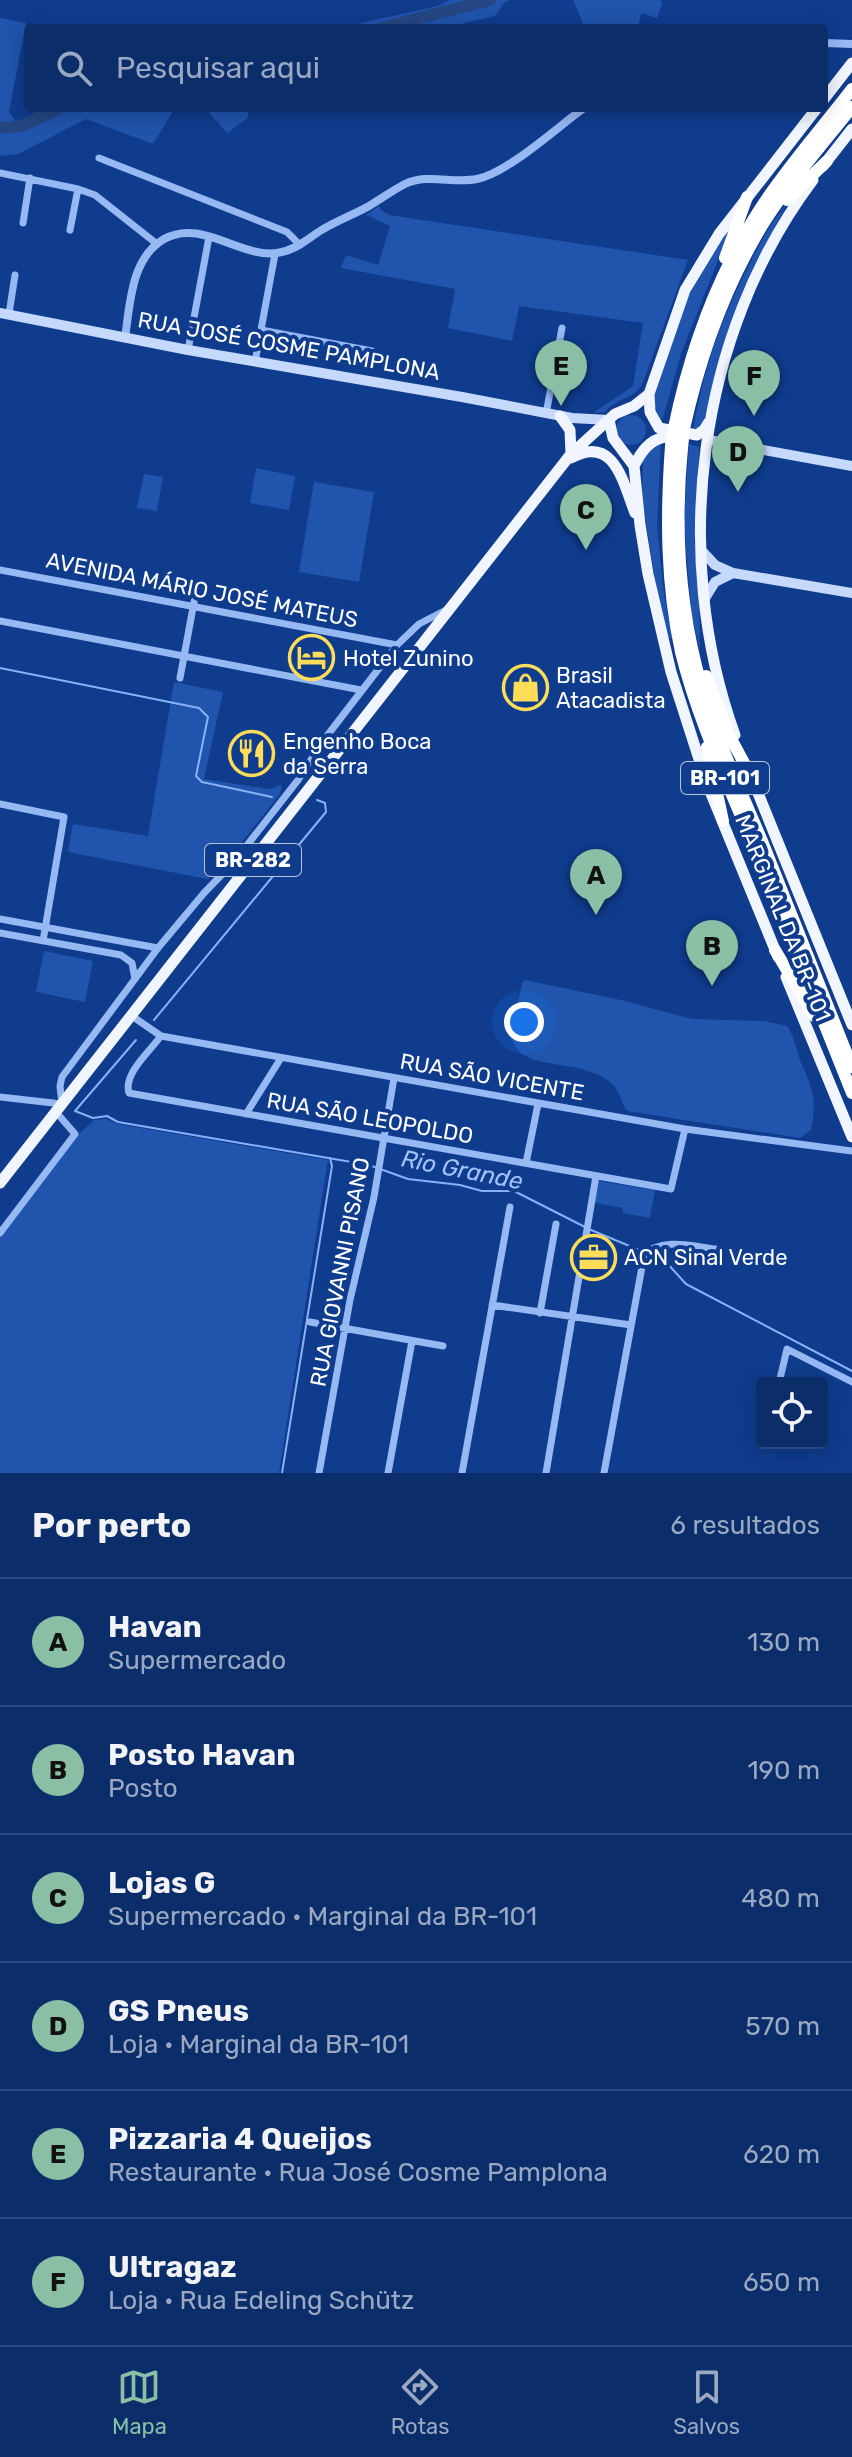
<!DOCTYPE html>
<html lang="pt">
<meta charset="utf-8">
<style>
body{margin:0;font-family:Rubik,sans-serif;background:#143570;color:#f1f3f6}
.controls{position:absolute;right:24px;bottom:24px;display:grid;overflow:hidden;border-radius:8px;box-shadow:0 4px 20px #0003}
.controls button{width:72px;height:72px;display:grid;place-items:center;padding:0;border:0;border-bottom:2px solid #2b497e;background:#0b2d6a;color:#f1f3f6;font:40px sans-serif}
.you{position:absolute;left:524px;top:1022px;width:28px;height:28px;margin:-20px;border:6px solid #fff;border-radius:50%;background:#1a73e8;box-shadow:0 0 0 12px #1a73e833}
.badge{display:grid;place-items:center;width:52px;height:52px;border-radius:50%;background:#8abfa5;color:#111;font-size:26px;font-weight:700}
.pin{position:absolute;translate:-50% -66px;filter:drop-shadow(0 2px 4px #0008)}
.pin::after{content:'';position:absolute;top:42px;width:28px;height:24px;background:inherit;clip-path:polygon(0 0,100% 0,50% 100%)}
.list{margin:0;padding:0;list-style:none}
h2{display:flex;justify-content:space-between;align-items:center;height:104px;margin:0;padding:0 32px;font-size:34px}
h2 small{font-size:26px;font-weight:400;color:#9aa8c1}
.list li{display:grid;grid-template-columns:52px 1fr auto;gap:24px;align-items:center;box-sizing:border-box;height:128px;padding:0 32px;border-top:2px solid #2b497e}
.list b{display:block;font-size:30px;white-space:nowrap}
.list p{margin:0;font-size:26px;white-space:nowrap;color:#9aa8c1}
.list em{font-size:26px;font-style:normal;color:#9aa8c1}
.icon{flex:none;width:44px;height:44px;fill:none;stroke:currentColor;stroke-width:2;stroke-linecap:round;stroke-linejoin:round}
.map{position:relative;flex:none;width:852px;height:1473px;overflow:hidden}
.search{position:absolute;background:#0b2d6a;box-shadow:0 4px 20px #0003;left:24px;right:24px;top:24px;height:88px;display:flex;align-items:center;gap:20px;box-sizing:border-box;padding:0 28px;border-radius:8px;color:#9aa8c1;font-size:30px}
.sheet{height:872px;background:#0b2d6a}
nav{display:flex;justify-content:space-around;align-items:center;box-sizing:border-box;height:112px;border-top:2px solid #2b497e;background:#0b2d6a;font-size:22px;color:#9aa8c1}
nav a{display:grid;justify-items:center;gap:4px}
nav .on{color:#8abfa5}
.map>svg:first-child{display:block}
.green{fill:#2054ad}
.lines{fill:none;stroke-linecap:round;stroke-linejoin:round}
.stream{stroke:#87b2f7;stroke-width:2}
.river{stroke:#244683;stroke-width:12}
.minor{stroke:#96b8f3;stroke-width:7}
.tertiary{stroke:#96b8f3;stroke-width:8}
.secondary{stroke:#c5d9fd;stroke-width:10}
.trunk{stroke:#f0f5ff;stroke-width:11}
.motorway{stroke:#fff;stroke-width:12}
.motorway-bridge{stroke:#fff;stroke-width:12}
.labels{text-anchor:middle;dominant-baseline:central;stroke-width:8;stroke-linejoin:round;paint-order:stroke}
.shield{fill:#0f3c8d;stroke:#b7c4dd;stroke-width:2}
.shield-label{font-size:20px;font-weight:bold;fill:#fff}
.street-label{font-size:22px;fill:#fff;stroke:#0f3c8d}
.poi-label{font-size:22px;fill:#fff;stroke:#0f3c8d;text-anchor:start}
.water-label{font-size:24px;font-style:italic;fill:#a2c3fa;stroke:#0f3c8d}
</style>
<div class="map">
<svg width="852" height="1473" viewBox="0 0 852 1473">
<rect width="100%" height="100%" fill="#0f3c8d"/>
<path class="green" d="M450 0H510L505 2 495 16 463 23V28H338L438 6Z
M573 0H660L662 4 657 18 641 13 638 28H585Z
M0 18 26 23 9 112 15 121H24L42 108H175L153 144 86 119 18 154 0 156Z
M205 108H248V118L227 133Z
M786 205 739 302 702 427 693 429C705 365 720 321 750 263 760 243 771 222 786 205Z
M379 206 381 210 389 215 688 260 642 385C630 402 618 396 605 412L593 413 633 386 643 323 519 306 512 341 448 328 455 289 341 268 346 255 378 265 390 226 366 215Z
M732 225 681 354 662 421 653 405 651 396 684 303 710 256Z
M616 430a15 15 0 1 1 30 0a15 15 0 1 1-30 0Z
M661 441 657 527 664 594 672 638H669L659 603 642 500 643 456Z
M689 444 699 447 698 507 700 651 691 611 684 521Z
M256 468 295 476 289 510 250 503Z
M144 474 163 477 157 511 137 508Z
M314 482 374 492 359 582 299 572Z
M174 682 223 692 204 779 270 789 281 785 282 786 280 794 231 856 207 879 68 852 73 824 148 836Z
M44 951 93 961 85 1002 36 992Z
M525 980 621 1000 692 1019 764 1021 787 1026C795 1037 796 1050 801 1062 813 1092 817 1097 811 1130L800 1138 627 1111C621 1103 620 1091 612 1084 587 1061 545 1069 522 1054 517 1050 514 1045 511 1039L522 983Z
M106 1119 118 1124 328 1160 279 1473H0V1237L77 1136 94 1120Z
M598 1181 655 1190 650 1218 623 1213V1208L595 1203Z"/>
<g class="lines">
<path class="stream" d="M0 668 199 708 208 717 196 776 202 782 272 797
M154 1020 326 812 325 803 317 800
M136 1040 75 1111 93 1118 107 1116 118 1122 369 1165 408 1179 460 1185 482 1191H514L585 1227
M591 1230 644 1252
M650 1255 666 1262 686 1284 852 1371
M282 1473 332 1166 330 1158"/>
<path class="river" d="M381 28 490 0
M0 128 22 126 60 108"/>
<path class="minor" d="M99 158 287 232 300 245
M0 173 78 189 95 195 157 244
M23 223 30 178
M70 230 78 189
M9 314 15 275
M261 330 372 351
M188 350 209 237
M255 362 275 254
M546 414 562 328
M0 570 397 645
M0 621 361 690
M180 678 197 586
M0 804 64 817 43 941
M0 919 158 948
M0 933 121 955 132 963 135 979
M132 1016 161 1036 685 1129 852 1151
M161 1036C150 1051 123 1074 129 1093L671 1189 685 1129
M0 1097 62 1104 60 1086 62 1077 158 948 204 893 234 862 298 780 323 741 397 645 419 624 446 610
M246 1114 281 1058
M526 1163 538 1104
M0 1233 75 1134 56 1112
M492 1305 631 1325
M540 1313 556 1224
M310 1322 443 1346
M779 1383 787 1349 852 1382
M319 1473 350 1300 374 1197 394 1078
M388 1473 412 1341
M462 1473 510 1207
M546 1473 596 1176
M604 1473 644 1256C660 1237 692 1246 715 1249"/>
<path class="tertiary" d="M824 43 852 44
M125 338C130 304 131 258 164 239 201 218 240 258 277 253 294 251 306 240 320 231 336 221 353 215 369 206 381 199 393 190 405 184 428 173 453 184 477 179 509 172 556 128 584 108"/>
<path class="secondary" d="M0 313 188 350 462 397 572 418 609 420
M708 440 852 466
M701 550 715 565 733 573 852 593
M704 600 715 582 733 573"/>
<path class="trunk" d="M824 99 852 63
M823 166 852 129
M560 416 570 430 571 454
M609 420 613 438 634 466 640 525 648 574 671 672 707 784 778 957
M709 422 704 430 697 435 659 428 650 412 649 394 685 290 719 234 817 108
M571 458C614 434 623 482 635 513
M634 466C641 452 649 440 665 437
M735 735C670 555 697 334 813 180
M747 766 852 1025
M786 977 852 1137
M0 1183 571 454 615 414 634 406 649 394"/>
<path class="motorway" d="M787 200 827 161
M725 258 747 197
M674 428C690 350 718 273 762 206 789 165 822 128 852 89
M684 429C700 356 724 288 763 224 789 183 822 145 852 107
M671 446C666 515 666 584 681 652 696 713 722 771 746 828 781 917 817 1005 852 1093
M682 448C674 530 679 609 702 688 717 740 741 791 762 841 792 916 822 992 852 1067
M706 676 729 735 750 774
M707 747 723 821
M775 950 814 1016"/>
<path class="motorway-bridge" d="M671 446 674 428
M682 448 684 429"/>
</g>
<defs>
<symbol id="hotel-ring" viewBox="-11 -11 22 22"><circle r="9.5" fill="#0f3c8d" stroke="#ffdd58" stroke-width="1.5"/><path d="M-6-4.5h1.5V1H6V5H4.5V3h-9V5H-6ZM-4 0a1.8 1.8 0 1 1 3.6 0ZM.5 0V-2.5h3Q6-2.5 6 0Z" fill="#ffdd58"/></symbol>
<symbol id="shop-ring" viewBox="-11 -11 22 22"><circle r="9.5" fill="#0f3c8d" stroke="#ffdd58" stroke-width="1.5"/><path d="M-5-2.5h2.3a2.7 3.5 0 0 1 5.4 0H5L5.5 6h-11ZM-1.5-2.5h3a1.5 2.3 0 0 0-3 0Z" fill="#ffdd58"/></symbol>
<symbol id="restaurant-ring" viewBox="-11 -11 22 22"><circle r="9.5" fill="#0f3c8d" stroke="#ffdd58" stroke-width="1.5"/><path d="M-5-6h1v4h1v-4h1v4h1v-4h1v5L-1.5 .5V6h-2V.5L-5-1ZM5-6V6H3V1.5H1.5Q1.5-4 5-6Z" fill="#ffdd58"/></symbol>
<symbol id="office-ring" viewBox="-11 -11 22 22"><circle r="9.5" fill="#0f3c8d" stroke="#ffdd58" stroke-width="1.5"/><path d="M-6-3h4V-5.5h4V-3h4V5H-6ZM-1-4.5V-3h2v-1.5ZM-6 0V1H6V0Z" fill="#ffdd58"/></symbol>
</defs>
<g fill-rule="evenodd">
<use href="#hotel-ring" x="286" y="632" width="51" height="51"/>
<use href="#shop-ring" x="500" y="662" width="51" height="51"/>
<use href="#restaurant-ring" x="226" y="728" width="51" height="51"/>
<use href="#office-ring" x="568" y="1232" width="51" height="51"/>
</g>
<g class="labels">
<g class="shield">
<rect x="681" y="762" width="88" height="32" rx="6"/>
<rect x="205" y="844" width="96" height="32" rx="6"/>
</g>
<g class="shield-label">
<text x="725" y="778">BR-101</text>
<text x="253" y="860">BR-282</text>
</g>
<g class="street-label">
<text transform="translate(289 346) rotate(10)">RUA JOSÉ COSME PAMPLONA</text>
<text transform="translate(202 590) rotate(11)">AVENIDA MÁRIO JOSÉ MATEUS</text>
<text transform="translate(783 918) rotate(68)">MARGINAL DA BR-101</text>
<text transform="translate(492 1077) rotate(10)">RUA SÃO VICENTE</text>
<text transform="translate(370 1118) rotate(10)">RUA SÃO LEOPOLDO</text>
<text transform="translate(340 1272) rotate(-79)">RUA GIOVANNI PISANO</text>
</g>
<g class="poi-label">
<text x="343" y="658">Hotel Zunino</text>
<text x="556" y="675">Brasil<tspan x="556" dy="25">Atacadista</tspan></text>
<text x="283" y="741">Engenho Boca<tspan x="283" dy="25">da Serra</tspan></text>
<text x="624" y="1257">ACN Sinal Verde</text>
</g>
<g class="water-label">
<text transform="translate(462 1170) rotate(11)">Rio Grande</text>
</g>
</g>
</svg>
<div class="controls">
<button><svg class="icon" aria-label="locate" viewBox="0 0 24 24"><circle cx="12" cy="12" r="6"/><path d="M12 2v4M12 18v4M2 12h4M18 12h4"/></svg></button>
</div>
<div class="you"></div>
<div class="pin badge" style="left:596px;top:915px">A</div>
<div class="pin badge" style="left:712px;top:986px">B</div>
<div class="pin badge" style="left:586px;top:550px">C</div>
<div class="pin badge" style="left:738px;top:492px">D</div>
<div class="pin badge" style="left:561px;top:406px">E</div>
<div class="pin badge" style="left:754px;top:416px">F</div>
<div class="search"><svg class="icon" aria-label="search" viewBox="0 0 24 24"><circle cx="10" cy="10" r="6"/><path d="M15 15l6 6"/></svg>Pesquisar aqui</div>
</div>
<section class="sheet">
<h2>Por perto<small>6 resultados</small></h2>
<ul class="list">
<li><span class="badge">A</span><div><b>Havan</b><p>Supermercado</p></div><em>130 m</em></li>
<li><span class="badge">B</span><div><b>Posto Havan</b><p>Posto</p></div><em>190 m</em></li>
<li><span class="badge">C</span><div><b>Lojas G</b><p>Supermercado · Marginal da BR-101</p></div><em>480 m</em></li>
<li><span class="badge">D</span><div><b>GS Pneus</b><p>Loja · Marginal da BR-101</p></div><em>570 m</em></li>
<li><span class="badge">E</span><div><b>Pizzaria 4 Queijos</b><p>Restaurante · Rua José Cosme Pamplona</p></div><em>620 m</em></li>
<li><span class="badge">F</span><div><b>Ultragaz</b><p>Loja · Rua Edeling Schütz</p></div><em>650 m</em></li>
</ul>
</section>
<nav>
<a class="on"><svg class="icon" aria-label="map" viewBox="0 0 24 24"><path d="M3 6l6-2 6 2 6-2v14l-6 2-6-2-6 2zM9 4v14M15 6v14"/></svg>Mapa</a>
<a><svg class="icon" aria-label="directions" viewBox="0 0 24 24"><path d="M12 3l9 9-9 9-9-9zM9 14v-3h6M13 9l2 2-2 2"/></svg>Rotas</a>
<a><svg class="icon" aria-label="saved" viewBox="0 0 24 24"><path d="M7 4h10v16l-5-4-5 4z"/></svg>Salvos</a>
</nav>
